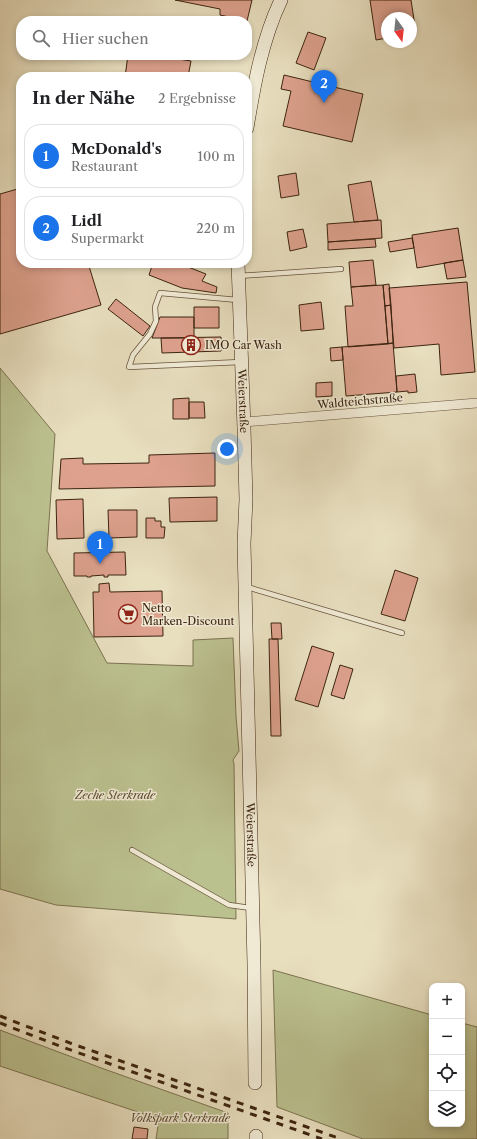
<!DOCTYPE html>
<html lang="de">
<meta charset="utf-8">
<style>
body{margin:0;font-family:"Libre Caslon Text",serif;background:#f6f6f6;color:#202124}
.controls{position:absolute;right:12px;bottom:12px;display:grid;overflow:hidden;border-radius:8px;box-shadow:0 2px 6px #0003}
.controls button{width:36px;height:36px;display:grid;place-items:center;padding:0;border:0;border-bottom:1px solid #e0e0e0;background:#fff;color:#202124;font:20px sans-serif}
.compass{position:absolute;left:381px;top:12px;width:36px;height:36px;border-radius:50%;background:#fff;box-shadow:0 2px 6px #0003;rotate:165deg}
.you{position:absolute;left:227px;top:449px;width:14px;height:14px;margin:-10px;border:3px solid #fff;border-radius:50%;background:#1a73e8;box-shadow:0 0 0 6px #1a73e833}
.badge{display:grid;place-items:center;width:26px;height:26px;border-radius:50%;background:#1a73e8;color:#fff;font-size:13px;font-weight:700}
.pin{position:absolute;translate:-50% -33px;filter:drop-shadow(0 1px 2px #0008)}
.pin::after{content:'';position:absolute;top:21px;width:14px;height:12px;background:inherit;clip-path:polygon(0 0,100% 0,50% 100%)}
.list{margin:0;padding:0;list-style:none}
h2{display:flex;justify-content:space-between;align-items:center;height:52px;margin:0;padding:0 16px;font-size:17px}
h2 small{font-size:13px;font-weight:400;color:#757577}
.list li{display:grid;grid-template-columns:26px 1fr auto;gap:12px;align-items:center;box-sizing:border-box;height:64px;margin:0 8px 8px;padding:0 8px;border:1px solid #e0e0e0;border-radius:16px}
.list b{display:block;font-size:15px;white-space:nowrap}
.list p{margin:0;font-size:13px;white-space:nowrap;color:#757577}
.list em{font-size:13px;font-style:normal;color:#757577}
.icon{flex:none;width:22px;height:22px;fill:none;stroke:currentColor;stroke-width:2;stroke-linecap:round;stroke-linejoin:round}
.map{position:relative;flex:none;width:477px;height:1139px;overflow:hidden}
.search{position:absolute;background:#fff;box-shadow:0 2px 6px #0003;left:16px;top:16px;width:236px;height:44px;display:flex;align-items:center;gap:10px;box-sizing:border-box;padding:0 14px;border-radius:16px;color:#757577;font-size:15px}
.panel{position:absolute;background:#fff;box-shadow:0 2px 6px #0003;left:16px;top:72px;width:236px;height:196px;border-radius:16px}
.map>svg:first-child{display:block}
.green{fill:#bbc08f;stroke:#7c7250}
.building{fill:#dda18d;stroke:#3d2410}
.lines{fill:none;stroke-linecap:round;stroke-linejoin:round}
.service-casing{stroke:#68533c;stroke-width:6}
.minor-casing{stroke:#68533c;stroke-width:10}
.secondary-casing{stroke:#3d2410;stroke-width:14}
.service{stroke:#f0ead5;stroke-width:4.5}
.minor{stroke:#f0ead5;stroke-width:9}
.secondary{stroke:#f0ead5;stroke-width:13}
.rail{stroke:#3d2410;stroke-width:3;stroke-dasharray:7 7;stroke-linecap:butt}
.labels{text-anchor:middle;dominant-baseline:central;stroke-width:3;stroke-linejoin:round;paint-order:stroke}
.poi-label{font-size:11px;fill:#3d2410;stroke:#f0ead5;text-anchor:start}
.street-label{font-size:11px;fill:#3d2410;stroke:#f0ead5}
.park-label{font-size:11px;font-style:italic;fill:#5c4b30;stroke:#f0ead5}
</style>
<div class="map">
<svg width="477" height="1139" viewBox="0 0 477 1139">
<rect width="100%" height="100%" fill="#e8dfbf"/>
<filter id="stains"><feTurbulence type="fractalNoise" baseFrequency=".005" numOctaves="4"/><feColorMatrix values="0 0 0 0 .2 0 0 0 0 .09 0 0 0 0 .02 0 0 0 .5 -.17"/></filter>
<radialGradient id="worn" r=".72"><stop offset=".6" stop-color="#630" stop-opacity="0"/><stop offset="1" stop-color="#630" stop-opacity=".3"/></radialGradient>
<path class="green" d="M0 368 55 434 47 551 107 663 193 666V640L233 638 236 716 239 751 233 760 234 764 236 919 56 905 0 889Z
M273 970 432 1015V1124H462V1023L477 1027V1139H363L277 1107Z
M0 1030 104 1069 228 1113V1139H156L159 1119 0 1066Z"/>
<path class="building" d="M175 0H252L247 21 220 15V9Z
M370 0H411L416 33 411 34V18H387V38L376 40Z
M308 32 326 38 314 70 296 63Z
M128 55H152L191 61 188 77H125Z
M284 75 363 94 352 142 283 126 291 91 281 89Z
M296 173 299 195 281 198 278 176Z
M371 181 378 220 354 222 348 185Z
M21 188V263H88L101 305 0 334V194Z
M381 220 382 238 328 242 327 224Z
M458 228 463 260 417 268 412 235Z
M303 229 307 247 290 251 287 232Z
M412 238 414 248 390 252 388 242Z
M375 239 376 247 328 250V242Z
M373 260 376 285 351 287 349 262Z
M463 260 466 277 447 279 444 263Z
M153 263H178L206 274 202 281 217 287 216 293 182 288 149 275Z
M467 282 475 372 441 375 439 344 394 348 389 288Z
M389 284 391 305 385 306 383 285Z
M383 285 388 344 348 347 345 306H353L351 287Z
M116 299 150 326 143 336 108 309Z
M321 302 324 329 301 331 299 305Z
M391 305 393 343 388 344 385 306Z
M194 307H219V328H194Z
M160 317H194V338H152Z
M221 337V351L162 353 161 338Z
M393 343 397 392 346 396 342 347Z
M342 347 343 360 331 361 330 348Z
M415 374 417 392 408 393V391L397 392 396 376Z
M332 382V396L316 397V383Z
M189 398V419H173V399Z
M189 402H204L205 418H189Z
M215 453V486L59 489 61 459 83 458V464L149 463V455Z
M217 497V521L170 522 169 498Z
M83 499 84 538 57 539 56 500Z
M108 510H137V537L109 538Z
M146 518H155V521H161V527H165L164 538H146Z
M125 552 126 575H108V577H104V575L91 576V577H87V576H74V553Z
M395 570 418 578 405 621 381 614Z
M109 583 110 592 162 591 163 636 94 637 93 592H99V584Z
M271 623H281L282 639H272Z
M269 639H278L281 736H271Z
M312 646 334 653 318 707 295 700Z
M340 665 353 669 344 699 331 695Z
M134 1127 148 1129 147 1139H132Z"/>
<g class="lines">
<defs>
<path id="service" d="M239 276 341 269
M238 300 160 293 155 307 156 321 150 334 133 355 129 367 241 362
M247 587 402 633
M132 850 229 905 251 908"/>
<path id="minor" d="M244 422 477 403"/>
<g id="secondary">
<path d="M247 128C254 85 262 40 281 0"/>
<path id="s1" d="M238 263 244 428 246 499 244 544 254 964 255 1083"/>
<path d="M256 1136V1139"/>
</g>
</defs>
<use href="#service" class="service-casing"/>
<use href="#minor" class="minor-casing"/>
<use href="#secondary" class="secondary-casing"/>
<use href="#service" class="service"/>
<use href="#minor" class="minor"/>
<use href="#secondary" class="secondary"/>
<path class="rail" d="M0 1016 70 1043 341 1139
M0 1023 65 1048 322 1139"/>
</g>
<defs>
<symbol id="building-ring" viewBox="-11 -11 22 22"><circle r="9.5" fill="#f0ead5" stroke="#8f2418" stroke-width="1.5"/><path d="M-4-6H4V6H1V3H-1V6H-4ZM-2.5-4.3h1.7v1.8h-1.7ZM.8-4.3h1.7v1.8H.8ZM-2.5-1h1.7V.8h-1.7ZM.8-1h1.7V.8H.8Z" fill="#8f2418"/></symbol>
<symbol id="supermarket-ring" viewBox="-11 -11 22 22"><circle r="9.5" fill="#f0ead5" stroke="#8f2418" stroke-width="1.5"/><path d="M-6-5.5h2.5l.6 2H6L4.5 2H-2.5L-4.4-4H-6ZM-1.5 3.2a1.3 1.3 0 1 0 .1 0ZM3 3.2a1.3 1.3 0 1 0 .1 0Z" fill="#8f2418"/></symbol>
</defs>
<g fill-rule="evenodd">
<use href="#building-ring" x="180" y="334" width="22" height="22"/>
<use href="#supermarket-ring" x="117" y="603" width="22" height="22"/>
</g>
<g class="labels">
<g class="poi-label">
<text x="205" y="345">IMO Car Wash</text>
<text x="142" y="608">Netto<tspan x="142" dy="13">Marken-Discount</tspan></text>
</g>
<g class="street-label">
<text stroke="none"><textPath href="#s1" startOffset="138">Weierstraße</textPath></text>
<text transform="translate(360 401) rotate(-5)">Waldteichstraße</text>
<text stroke="none"><textPath href="#s1" startOffset="572">Weierstraße</textPath></text>
</g>
<g class="park-label">
<text x="115" y="795">Zeche Sterkrade</text>
<text x="180" y="1118">Volkspark Sterkrade</text>
</g>
</g>
<rect width="100%" height="100%" filter="url(#stains)"/>
<rect width="100%" height="100%" fill="url(#worn)"/>
</svg>
<div class="controls">
<button>+</button>
<button>−</button>
<button><svg class="icon" aria-label="locate" viewBox="0 0 24 24"><circle cx="12" cy="12" r="6"/><path d="M12 2v4M12 18v4M2 12h4M18 12h4"/></svg></button>
<button><svg class="icon" aria-label="layers" viewBox="0 0 24 24"><path d="M12 4l9 5-9 5-9-5zM3 14l9 5 9-5"/></svg></button>
</div>
<svg class="compass" viewBox="-18 -18 36 36"><path d="M0-13l5 13h-10z" fill="#e53935"/><path d="M0 13l5-13h-10z" fill="#757577"/></svg>
<div class="you"></div>
<div class="pin badge" style="left:100px;top:564px">1</div>
<div class="pin badge" style="left:324px;top:103px">2</div>
<div class="search"><svg class="icon" aria-label="search" viewBox="0 0 24 24"><circle cx="10" cy="10" r="6"/><path d="M15 15l6 6"/></svg>Hier suchen</div>
<section class="panel">
<h2>In der Nähe<small>2 Ergebnisse</small></h2>
<ul class="list">
<li><span class="badge">1</span><div><b>McDonald's</b><p>Restaurant</p></div><em>100 m</em></li>
<li><span class="badge">2</span><div><b>Lidl</b><p>Supermarkt</p></div><em>220 m</em></li>
</ul>
</section>
</div>
